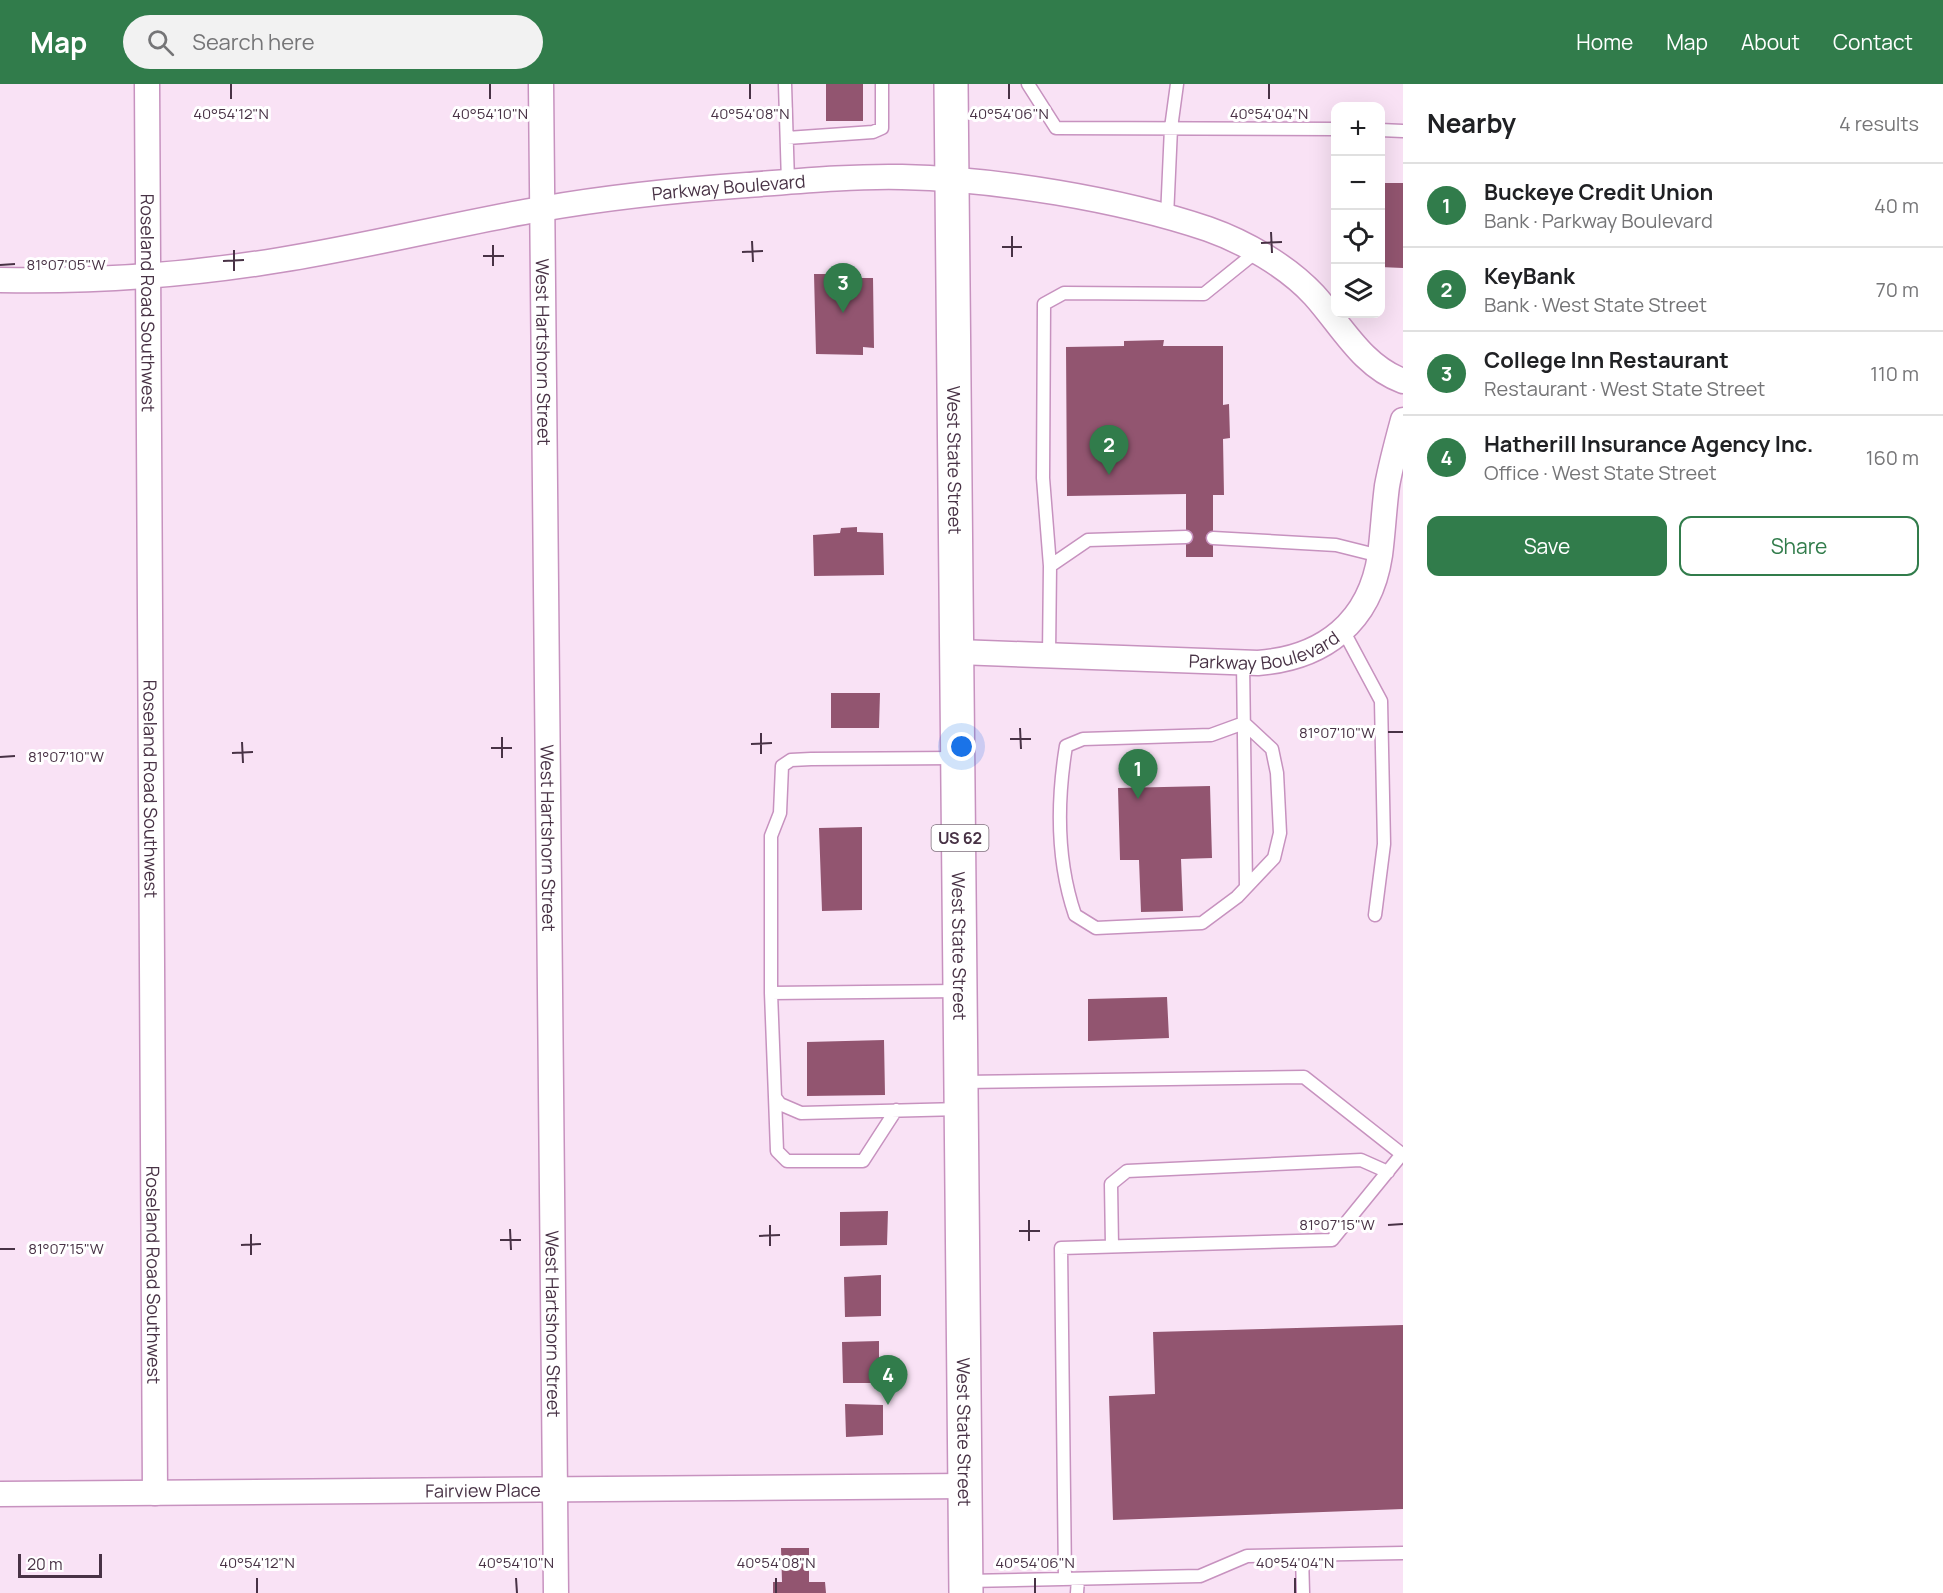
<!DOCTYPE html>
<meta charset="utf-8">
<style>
body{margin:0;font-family:Manrope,sans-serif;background:#f2f2f2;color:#202124}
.controls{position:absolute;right:18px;top:18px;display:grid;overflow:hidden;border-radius:12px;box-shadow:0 6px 24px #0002}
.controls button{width:54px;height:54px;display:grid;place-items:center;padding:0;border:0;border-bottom:2px solid #e0e0e0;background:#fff;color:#202124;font:30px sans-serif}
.scale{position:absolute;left:18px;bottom:15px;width:84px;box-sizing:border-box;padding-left:6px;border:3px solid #483245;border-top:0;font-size:16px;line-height:21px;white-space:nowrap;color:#483245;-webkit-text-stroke:4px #fff;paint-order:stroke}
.you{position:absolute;left:962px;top:663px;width:21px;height:21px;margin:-15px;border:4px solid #fff;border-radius:50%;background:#1a73e8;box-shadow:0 0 0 9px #1a73e833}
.badge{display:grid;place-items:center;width:39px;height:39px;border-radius:50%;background:#317c4b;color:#fff;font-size:20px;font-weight:700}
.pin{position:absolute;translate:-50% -50px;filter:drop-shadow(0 2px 3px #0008)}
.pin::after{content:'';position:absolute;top:32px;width:21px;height:18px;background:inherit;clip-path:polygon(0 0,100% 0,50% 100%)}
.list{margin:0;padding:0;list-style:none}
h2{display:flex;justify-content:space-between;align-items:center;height:78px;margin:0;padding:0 24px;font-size:26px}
h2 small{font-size:20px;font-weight:400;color:#757577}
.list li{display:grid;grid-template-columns:39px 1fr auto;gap:18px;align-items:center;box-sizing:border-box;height:84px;padding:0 24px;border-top:2px solid #e0e0e0}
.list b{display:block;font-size:22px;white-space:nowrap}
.list p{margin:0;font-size:20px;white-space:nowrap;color:#757577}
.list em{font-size:20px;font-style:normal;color:#757577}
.actions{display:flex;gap:12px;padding:18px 24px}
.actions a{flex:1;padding:14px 0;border:2px solid #317c4b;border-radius:12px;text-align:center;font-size:21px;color:#317c4b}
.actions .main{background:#317c4b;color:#fff}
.icon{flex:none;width:33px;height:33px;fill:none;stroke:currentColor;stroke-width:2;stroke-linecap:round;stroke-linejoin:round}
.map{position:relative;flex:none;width:1403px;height:1509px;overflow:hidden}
header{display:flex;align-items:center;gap:36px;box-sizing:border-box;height:84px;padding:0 30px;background:#317c4b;color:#fff}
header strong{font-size:28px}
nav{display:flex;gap:33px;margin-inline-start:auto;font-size:21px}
.search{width:420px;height:54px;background:#f2f2f2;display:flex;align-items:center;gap:15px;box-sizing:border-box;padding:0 21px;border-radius:33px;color:#757577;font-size:22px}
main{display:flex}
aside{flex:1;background:#fff}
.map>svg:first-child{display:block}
.building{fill:#925570}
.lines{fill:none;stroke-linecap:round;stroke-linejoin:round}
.lane-casing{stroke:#c792bf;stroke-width:15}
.street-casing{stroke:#c792bf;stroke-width:27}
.highway-casing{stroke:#c792bf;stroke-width:36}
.lane{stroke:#fff;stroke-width:12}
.street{stroke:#fff;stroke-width:24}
.highway{stroke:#fff;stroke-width:33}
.ticks{fill:none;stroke:#483245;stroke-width:2}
.labels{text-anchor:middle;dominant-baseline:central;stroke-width:6;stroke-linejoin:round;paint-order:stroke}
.shield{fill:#fff;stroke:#7f707d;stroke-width:1.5}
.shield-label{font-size:16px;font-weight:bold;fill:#483245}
.street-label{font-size:18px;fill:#483245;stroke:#fff}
.ticks-label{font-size:15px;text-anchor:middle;fill:#483245;stroke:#fff;stroke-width:6;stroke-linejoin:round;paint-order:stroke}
</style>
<header>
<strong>Map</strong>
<div class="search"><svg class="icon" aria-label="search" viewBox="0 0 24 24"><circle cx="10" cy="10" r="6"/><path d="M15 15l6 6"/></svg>Search here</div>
<nav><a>Home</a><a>Map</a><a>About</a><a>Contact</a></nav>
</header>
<main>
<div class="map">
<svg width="1403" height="1509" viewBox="0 0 1403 1509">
<rect width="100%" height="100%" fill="#f9e2f5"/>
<path class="building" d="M826 0H863V37H826Z
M1333 98H1336V155H1332Z
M1380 99H1403V184L1380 183Z
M814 190H861V194H873L874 264 863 263V271L816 270Z
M1164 256 1163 262H1223V321L1229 320 1230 354 1223 355 1224 411H1213V473H1186V410L1067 412 1066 263 1124 262V257Z
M857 443V448L883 449 884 491 814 492 813 451 840 449 841 444Z
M831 609H880L879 644H831Z
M1210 702 1212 774 1181 775 1183 827 1141 828 1139 776H1120L1118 704Z
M862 743V826L822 827 819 744Z
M1167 913 1169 954 1088 957V915Z
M884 956 885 1011 807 1012V958Z
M888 1127 887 1161 840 1162V1128Z
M881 1191V1232L845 1233 844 1193Z
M1403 1241V1425L1113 1436 1109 1312 1155 1310 1153 1248Z
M879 1257V1299H843L842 1258Z
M845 1320 883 1321V1351L846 1353Z
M781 1464H809V1498H825L826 1509H773V1498H782Z"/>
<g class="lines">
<defs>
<path id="lane" d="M785 0 788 98
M1028 0 1056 44 1336 45
M1380 46 1403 47
M787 54 873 48 882 44V0
M1167 133 1171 44 1177 0
M1213 454 1336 461 1380 472
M1050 482 1088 456 1186 453
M1343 546 1381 617 1384 760 1375 831
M1049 571 1050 482 1043 394 1044 220 1064 209 1204 210 1256 168
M1243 578 1246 803
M1244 639 1272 665 1277 689 1280 749 1274 774 1237 813 1202 839 1096 844 1075 831C1057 778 1057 717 1066 662L1083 655 1211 651Z
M956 674 811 675 791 676 782 682 780 729 771 752V909L775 1013 780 1020 801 1029 961 1025
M771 909 959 907
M963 998 1304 993 1403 1071
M775 1013 777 1067 787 1077H863L896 1026
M1112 1162 1111 1100 1127 1087 1361 1076 1388 1088
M1302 1471 1303 1509
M1065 1495 1061 1164 1332 1156 1402 1070
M967 1497 1200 1492 1247 1472 1403 1469
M1077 1509 1078 1495"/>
<g id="street">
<path id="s1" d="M147 0 155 1409"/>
<path id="s2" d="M541 0 556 1509"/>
<path id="s3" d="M0 196C93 198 188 191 280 176 368 162 454 140 541 125 609 113 678 106 747 101 799 97 851 92 902 93 996 95 1119 115 1208 145 1245 158 1287 182 1314 211 1342 242 1362 282 1403 297"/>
<path id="s4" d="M958 568 1258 579C1324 574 1370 538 1380 471 1383 448 1384 425 1387 402 1391 380 1397 358 1403 336"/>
<path id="s5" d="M0 1410 965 1402"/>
</g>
<g id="highway">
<path id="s6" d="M951 0 966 1509"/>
</g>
</defs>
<use href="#lane" class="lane-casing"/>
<use href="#street" class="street-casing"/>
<use href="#highway" class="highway-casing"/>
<use href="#lane" class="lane"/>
<use href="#street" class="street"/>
<use href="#highway" class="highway"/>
</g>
<path class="ticks" d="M231 0V15M490 0V15M750 0V15M1009 0V15M1269 0V15M1271 148 1272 169M1012 152V173M752 157 753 178M1261 159 1282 158M493 161V182M1002 163H1022M234 166V187M742 168 763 167M483 172H504M223 177 244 176M0 181 15 180M1020 644 1021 665M1388 648H1403M761 649V670M502 653V674M1010 655H1031M242 658 243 679M751 660 772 659M491 664H512M232 669 253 668M0 673 15 672M1029 1136V1157M770 1141V1162M1388 1141 1403 1140M510 1145 511 1166M1019 1147H1040M251 1150V1171M759 1152 780 1151M500 1156H521M241 1161 261 1160M0 1165H15M257 1494V1509M516 1494 517 1509M776 1494V1509M1035 1494V1509M1295 1494V1509"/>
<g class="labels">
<rect class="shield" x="931.5" y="741" width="57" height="26" rx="4.5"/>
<g class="shield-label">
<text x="960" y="754">US 62</text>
</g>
<g class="street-label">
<text stroke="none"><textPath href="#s3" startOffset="736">Parkway Boulevard</textPath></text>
<text stroke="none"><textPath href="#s1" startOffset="219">Roseland Road Southwest</textPath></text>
<text stroke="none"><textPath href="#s2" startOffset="268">West Hartshorn Street</textPath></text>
<text stroke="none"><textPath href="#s6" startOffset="376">West State Street</textPath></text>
<text stroke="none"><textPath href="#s4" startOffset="308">Parkway Boulevard</textPath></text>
<text stroke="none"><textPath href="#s1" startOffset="705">Roseland Road Southwest</textPath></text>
<text stroke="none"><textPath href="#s2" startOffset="754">West Hartshorn Street</textPath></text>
<text stroke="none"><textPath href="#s6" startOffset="862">West State Street</textPath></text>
<text stroke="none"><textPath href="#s1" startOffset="1191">Roseland Road Southwest</textPath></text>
<text stroke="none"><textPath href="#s2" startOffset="1240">West Hartshorn Street</textPath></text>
<text stroke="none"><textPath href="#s6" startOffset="1348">West State Street</textPath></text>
<text stroke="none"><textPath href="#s5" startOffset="483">Fairview Place</textPath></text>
</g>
</g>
<g class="ticks-label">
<text x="231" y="35">40°54'12"N</text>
<text x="490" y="35">40°54'10"N</text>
<text x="750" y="35">40°54'08"N</text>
<text x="1009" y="35">40°54'06"N</text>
<text x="1269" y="35">40°54'04"N</text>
<text x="66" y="186">81°07'05"W</text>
<text x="1337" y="654">81°07'10"W</text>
<text x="66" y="678">81°07'10"W</text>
<text x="1337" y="1146">81°07'15"W</text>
<text x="66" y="1170">81°07'15"W</text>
<text x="257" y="1484">40°54'12"N</text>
<text x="516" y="1484">40°54'10"N</text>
<text x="776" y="1484">40°54'08"N</text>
<text x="1035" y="1484">40°54'06"N</text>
<text x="1295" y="1484">40°54'04"N</text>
</g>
</svg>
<div class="controls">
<button>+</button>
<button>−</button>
<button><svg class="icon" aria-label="locate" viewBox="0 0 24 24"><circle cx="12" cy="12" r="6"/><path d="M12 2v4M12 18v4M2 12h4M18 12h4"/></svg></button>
<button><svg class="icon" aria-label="layers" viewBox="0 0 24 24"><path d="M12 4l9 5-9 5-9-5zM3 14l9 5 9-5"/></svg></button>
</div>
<div class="scale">20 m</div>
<div class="you"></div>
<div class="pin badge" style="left:1138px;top:715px">1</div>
<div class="pin badge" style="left:1109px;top:391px">2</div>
<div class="pin badge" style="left:843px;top:229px">3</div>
<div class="pin badge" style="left:888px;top:1321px">4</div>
</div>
<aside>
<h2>Nearby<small>4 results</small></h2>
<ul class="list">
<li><span class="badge">1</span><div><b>Buckeye Credit Union</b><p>Bank · Parkway Boulevard</p></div><em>40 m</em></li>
<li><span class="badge">2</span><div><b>KeyBank</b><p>Bank · West State Street</p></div><em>70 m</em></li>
<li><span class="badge">3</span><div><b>College Inn Restaurant</b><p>Restaurant · West State Street</p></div><em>110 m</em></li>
<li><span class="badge">4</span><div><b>Hatherill Insurance Agency Inc.</b><p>Office · West State Street</p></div><em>160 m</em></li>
</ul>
<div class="actions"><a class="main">Save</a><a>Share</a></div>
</aside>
</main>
